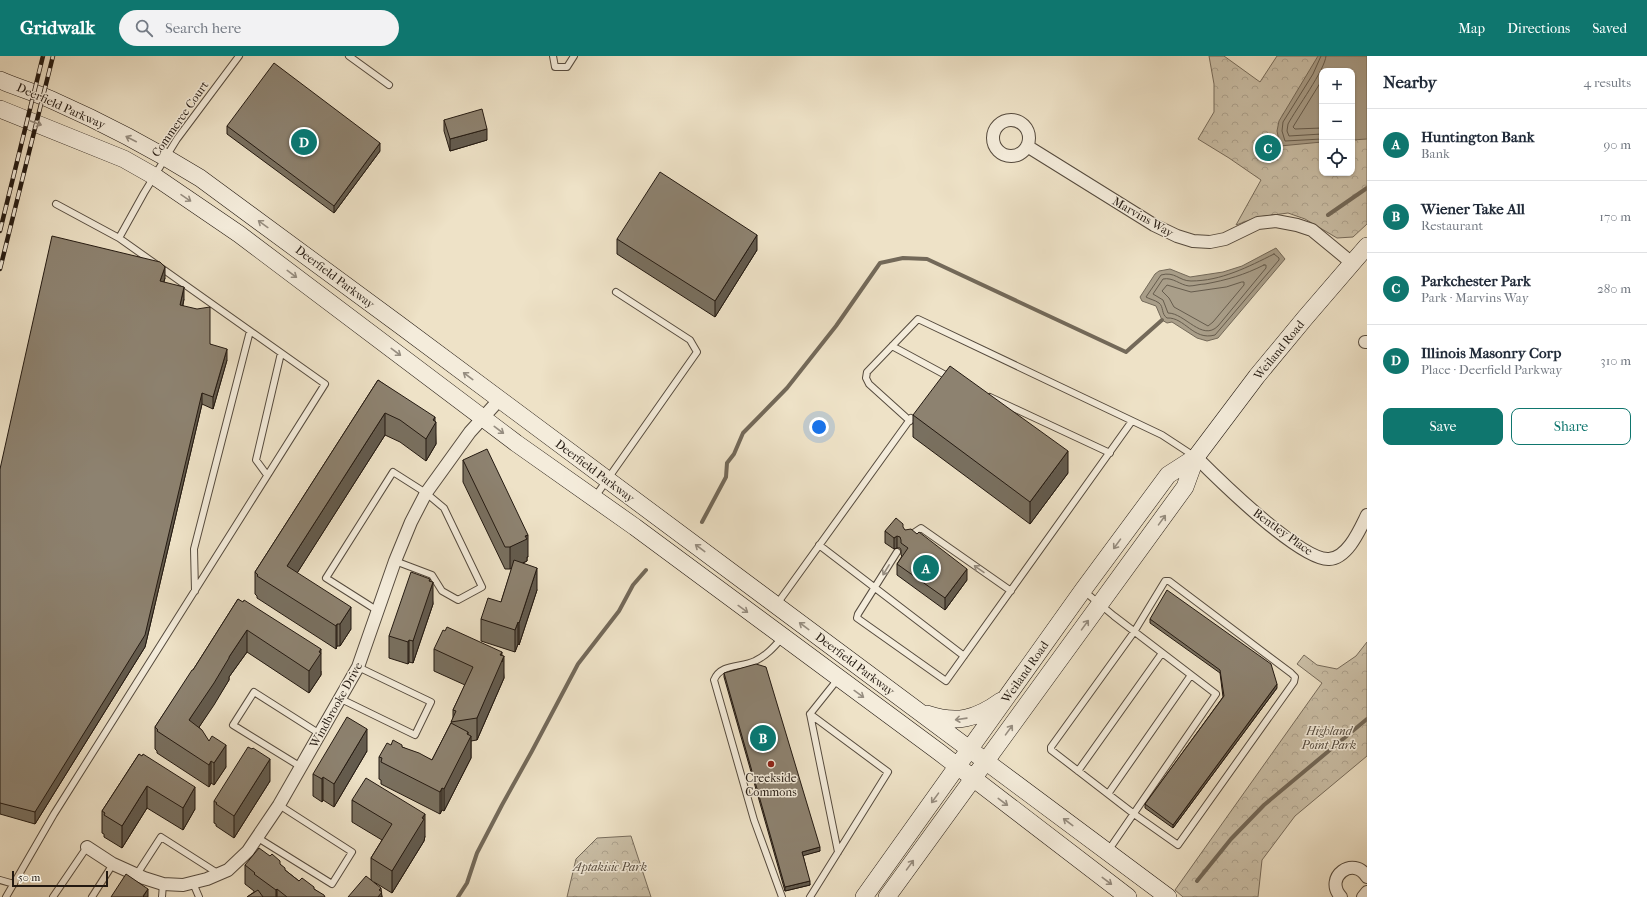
<!DOCTYPE html>
<meta charset="utf-8">
<style>
body{margin:0;font-family:"IM FELL French Canon",serif;background:#f2f2f3;color:#1f2937}
.controls{position:absolute;right:12px;top:12px;display:grid;overflow:hidden;border-radius:8px;box-shadow:0 1px 3px #0004}
.controls button{width:36px;height:36px;display:grid;place-items:center;padding:0;border:0;border-bottom:1px solid #e0e1e3;background:#fff;color:#1f2937;font:20px sans-serif}
.scale{position:absolute;left:12px;bottom:10px;width:96px;box-sizing:border-box;padding-left:4px;border:2px solid #231911;border-top:0;font-size:11px;line-height:14px;white-space:nowrap;color:#231911;-webkit-text-stroke:3px #f4ecdb;paint-order:stroke}
.you{position:absolute;left:819px;top:371px;width:14px;height:14px;margin:-10px;border:3px solid #fff;border-radius:50%;background:#1a73e8;box-shadow:0 0 0 6px #1a73e833}
.badge{display:grid;place-items:center;width:26px;height:26px;border-radius:50%;background:#0f766e;color:#fff;font-size:13px;font-weight:700}
.pin{position:absolute;translate:-50% -50%;border:2px solid #fff;box-shadow:0 1px 4px #0006}
.list{margin:0;padding:0;list-style:none}
h2{display:flex;justify-content:space-between;align-items:center;height:52px;margin:0;padding:0 16px;font-size:17px}
h2 small{font-size:13px;font-weight:400;color:#747a83}
.list li{display:grid;grid-template-columns:26px 1fr auto;gap:12px;align-items:center;box-sizing:border-box;height:72px;padding:0 16px;border-top:1px solid #e0e1e3}
.list b{display:block;font-size:15px;white-space:nowrap}
.list p{margin:0;font-size:13px;white-space:nowrap;color:#747a83}
.list em{font-size:13px;font-style:normal;color:#747a83}
.actions{display:flex;gap:8px;padding:12px 16px}
.actions a{flex:1;padding:9px 0;border:1px solid #0f766e;border-radius:8px;text-align:center;font-size:14px;color:#0f766e}
.actions .main{background:#0f766e;color:#fff}
.icon{flex:none;width:22px;height:22px;fill:none;stroke:currentColor;stroke-width:2;stroke-linecap:round;stroke-linejoin:round}
.map{position:relative;flex:none;width:1367px;height:841px;overflow:hidden}
header{display:flex;align-items:center;gap:24px;box-sizing:border-box;height:56px;padding:0 20px;background:#0f766e;color:#fff}
header strong{font-size:19px}
nav{display:flex;gap:22px;margin-inline-start:auto;font-size:14px}
.search{width:280px;height:36px;background:#f2f2f3;display:flex;align-items:center;gap:10px;box-sizing:border-box;padding:0 14px;border-radius:22px;color:#747a83;font-size:15px}
main{display:flex}
aside{flex:1;background:#fff}
.map>svg:first-child{display:block}
.park{fill:url(#park-crowns);stroke:#776c5c;fill-rule:evenodd}
.water{fill:#a99e89;stroke:#736959}
.lines{fill:none;stroke-linecap:round;stroke-linejoin:round}
.shore{stroke:#665c4d;stroke-width:1}
.stream{stroke:#736959;stroke-width:4}
.lane-casing{stroke:#564b3e;stroke-width:8}
.street-casing{stroke:#564b3e;stroke-width:14}
.secondary-casing{stroke:#231911;stroke-width:18}
.lane{stroke:#f4ecdb;stroke-width:6}
.street{stroke:#f4ecdb;stroke-width:12}
.secondary{stroke:#f4ecdb;stroke-width:17}
.rail-casing{stroke:#231911;stroke-width:4.5}
.rail{stroke:#f4ecdb;stroke-width:3;stroke-dasharray:9;stroke-linecap:butt}
.wall{fill:#797060;stroke:#231911}
.shaded-wall{fill:#635b4e;stroke:#231911}
.building{fill:#8d8270;stroke:#231911}
.oneway{stroke:#968d80}
.poi-dot{fill:#8f2418;stroke:#f4ecdb;stroke-width:1.5}
.labels{text-anchor:middle;dominant-baseline:central;stroke-width:3;stroke-linejoin:round;paint-order:stroke}
.street-label{font-size:12px;fill:#231911;stroke:#f4ecdb}
.park-label{font-size:12px;font-style:italic;fill:#554b3e;stroke:#f4ecdb}
.poi-label{font-size:12px;fill:#231911;stroke:#f4ecdb}
</style>
<header>
<strong>Gridwalk</strong>
<div class="search"><svg class="icon" aria-label="search" viewBox="0 0 24 24"><circle cx="10" cy="10" r="6"/><path d="M15 15l6 6"/></svg>Search here</div>
<nav><a>Map</a><a>Directions</a><a>Saved</a></nav>
</header>
<main>
<div class="map">
<svg width="1367" height="841" viewBox="0 0 1367 841">
<defs>
<pattern id="park-crowns" width="20" height="18" patternUnits="userSpaceOnUse"><rect width="20" height="18" fill="#cbc0a8"/><path d="M2 6a3 3 0 1 1 6 0M12 15a3 3 0 1 1 6 0" fill="none" stroke="#aea490"/></pattern>
</defs>
<rect width="100%" height="100%" fill="#eee2c7"/>
<filter id="stains"><feTurbulence type="fractalNoise" baseFrequency=".005" numOctaves="4"/><feColorMatrix values="0 0 0 0 .2 0 0 0 0 .09 0 0 0 0 .02 0 0 0 .5 -.17"/></filter>
<radialGradient id="worn" r=".72"><stop offset=".6" stop-color="#630" stop-opacity="0"/><stop offset="1" stop-color="#630" stop-opacity=".3"/></radialGradient>
<path class="park" d="M1209 0H1224L1260 26 1277 0H1367V168L1353 181 1337 182 1305 163 1288 157 1258 161 1236 169 1261 124 1229 102 1198 83 1214 56V28ZM1322 15H1352V117H1322Z
M1367 586V700L1295 760 1262 804 1258 841H1183L1175 834 1322 627 1297 608 1304 599 1317 609 1337 613 1356 600Z
M631 780 651 841H567L576 803 597 782Z"/>
<path class="water" d="M1318 0H1367V83L1352 84V15H1322V86L1280 90 1277 75 1279 65Z
M1276 192 1285 203 1218 282 1207 285 1197 282 1172 266 1167 267 1162 264 1156 250 1142 245 1140 241 1155 218 1159 215 1170 213 1190 221 1223 216 1242 210Z"/>
<g class="lines">
<path class="shore" d="M1321 0 1313 18 1283 66 1282 75 1285 85 1322 83
M1322 24 1293 71 1295 73 1322 72
M1322 78 1289 80 1287 75 1288 68C1296 53 1325 14 1326 0
M1274 198 1279 202V204L1215 279C1193 285 1185 261 1167 262 1161 258 1164 251 1159 247 1155 244 1149 243 1146 241L1161 219C1175 215 1179 225 1191 225 1221 225 1248 211 1274 198Z
M1264 209H1266V212L1218 270C1202 286 1185 257 1168 257L1163 244 1153 238 1163 223C1173 221 1180 229 1189 230 1194 230 1200 228 1205 228 1227 224 1244 219 1264 209Z
M1242 226H1244V229L1213 266 1208 270 1174 251 1169 242 1162 235 1167 229 1191 236 1226 231Z"/>
<path class="stream" d="M1328 159 1367 132
M702 466 726 421 727 407 734 398 743 377 787 332 836 270 880 207 903 202 927 203 1126 296 1162 264
M1197 825 1231 783 1264 749 1367 663
M458 841 467 827 477 797 502 749 532 695 578 608 619 555 633 529 646 514"/>
<defs>
<path id="lane" d="M349 0 389 29
M553 0 555 11H567L574 0
M119 182 144 137 177 83 239 0
M892 290 951 322
M990 341 1110 397
M910 365 869 328 866 322 867 316 918 263 1162 379 1194 400
M267 419 256 404 281 297
M595 441 697 296 690 284 616 236
M909 480 921 472 1011 535
M819 489 964 600
M897 496 858 558 857 562 946 625 1132 365
M1165 525H1169L1291 617 1295 621 1294 626 1178 789 1134 758 1051 694V691L1134 576Z
M195 535 194 493 250 275
M1084 535 1114 560 1216 638 1108 795
M777 548 911 362
M378 555 326 522 393 416 426 437 444 452 482 531 458 544 442 535 432 519 395 505
M782 582C774 591 766 600 755 605 741 612 721 607 714 624L754 764 782 841
M341 643 415 679 431 646 358 611
M810 658 838 796
M301 711 233 669 254 636 320 678
M1078 715 1162 597
M1108 738 1191 619
M258 782 332 828 352 796 279 749
M137 818 161 781 219 818
M0 824 14 828
M193 827 199 841
M6 841 54 758 325 328 119 182 56 148
M53 841 87 791
M92 841 113 808
M162 841 163 828
M810 841 888 716 810 658 838 623"/>
<path id="street" d="M993 82a18 18 0 1 1 36 0a18 18 0 1 1-36 0Z
M1027 90 1154 169 1177 180 1193 185 1210 186 1225 183 1258 167 1276 165 1297 169 1312 174 1352 207
M1365 286H1367
M1196 401C1217 422 1301 505 1329 503 1348 502 1360 473 1367 459
M87 791 113 808 144 822 163 828 183 829 207 823 228 814 248 795 279 749 358 611 395 505 411 466 426 437 470 376 499 344
M1341 841C1323 821 1354 799 1367 821
M1363 841 1367 836"/>
<path id="secondary" d="M0 24C18 32 37 37 54 45 104 67 153 93 200 122L397 267 1168 841
M0 53 124 103 154 120 239 178 516 387 635 471 939 696 1128 841
M927 658C957 668 976 663 1001 645
M864 841 1083 534 1168 419 1196 401
M887 841 1185 431 1196 401 1257 320 1305 262 1367 190"/>
</defs>
<use href="#lane" class="lane-casing"/>
<use href="#street" class="street-casing"/>
<use href="#secondary" class="secondary-casing"/>
<use href="#lane" class="lane"/>
<use href="#street" class="street"/>
<use href="#secondary" class="secondary"/>
<defs>
<path id="rail" d="M0 175 43 0
M0 213 53 0"/>
</defs>
<use href="#rail" class="rail-casing"/>
<use href="#rail" class="rail"/>
</g>
<path class="wall" d="M444 64 487 84 450 95 444 75Z
M227 70 380 95 334 157 227 78Z
M617 183 757 194 715 261 617 198Z
M165 222 164 226 184 243 183 249 210 288 227 304 213 353 202 348 145 591 35 768 0 758V413Z
M378 324 435 365 436 388 426 405 400 386 385 379 297 517 351 573 340 590H337L336 593 257 542V540L255 538V516Z
M913 359 1068 417 1030 468 913 381Z
M463 404 528 501H527V505L523 507 537 534 519 589 518 588 515 596 481 585V563L501 546 512 512 510 513H505L463 426Z
M903 472 905 474 967 524 945 554 897 519V508L902 500 901 499V494L900 492H897L894 493 885 487V475Z
M430 525 433 548 413 607 409 606 408 608 389 602V580Z
M238 543 321 615V619L309 637 247 596 229 621V624L199 671 226 711 214 729 211 727 209 731 157 697V695L155 693V671L193 614Z
M1150 563 1277 632 1173 772 1145 752V748L1223 641 1220 617 1150 567Z
M434 593 502 599 504 622 477 684 471 685V702L444 755 442 754 440 758 381 728V724L379 723V701L391 689 402 691 432 704 451 667 453 662V654L465 629 434 615Z
M724 617 820 795 803 799 810 829 785 835 724 621Z
M367 695 334 751 323 744 322 746 313 740V718Z
M139 698 195 753 183 774 147 752 122 792 104 781V778L102 777V755Z
M270 725 234 782 216 770V768L214 767V745Z
M352 744 425 780 424 785 392 837 374 826 381 836 382 841 371 824V802L382 784 352 766Z
M280 808 285 814 299 825 314 833 325 841H247L254 836V835L245 828V809Z"/>
<path class="shaded-wall" d="M487 73V84L450 95V83Z
M380 87V95L334 157V150Z
M757 179V194L715 261V245Z
M165 211V222L160 236V225Z
M184 231V243L180 261V249Z
M227 293V304L213 353V341Z
M202 337V348L145 591 35 768V756Z
M385 357V379L287 533V510Z
M435 361V367L436 366V388L426 405V383L433 364Z
M1068 395V417L1030 468V446Z
M528 479V501H527V505L510 513V491Z
M897 480V492L894 493V482Z
M537 512V534L519 589V567Z
M967 513V524L945 554V542Z
M430 523V535L433 526V548L413 607V585Z
M351 551V573L340 590V568Z
M518 566V588L515 596V574Z
M337 568V590L336 593V570Z
M247 574V596L229 621V624L214 649 189 686V664L229 601Z
M409 584V606L408 608V586Z
M321 593V619L309 637V615Z
M502 596V606L504 600V622L477 684V662Z
M1277 628V632L1173 772V769Z
M367 673V695L334 751V728Z
M468 676V685L471 680V702L444 755V733Z
M226 689V711L214 729V707Z
M270 703V725L234 782V760Z
M211 705V727L209 731V709Z
M323 721V744L322 746V723Z
M147 730V752L122 792V770Z
M195 731V753L183 774V752Z
M442 732V754L440 758V736Z
M425 758V780L424 785 392 837V815Z
M820 791V795L802 800V796Z
M810 825V829L785 835V831Z
M381 832 382 841H378L379 834Z
M148 833V841H143Z
M277 833V841H276V834Z"/>
<path class="building" d="M274 7 380 87 334 150 227 70Z
M482 53 487 73 450 83 444 64Z
M660 116 757 179 715 245 617 183Z
M52 180 160 206 165 211 160 225 184 231 180 249 197 253 210 251V288L227 293 213 341 202 337 145 579 35 756 0 747V413Z
M950 310 1068 395 1030 446 913 359Z
M378 324 435 361 433 364 436 366 426 383 400 364 385 357 287 510 351 551 340 568H337L336 570 257 520 258 519 255 516Z
M487 393 528 479 525 480 527 483 510 491H505L463 404Z
M896 462 903 468V471L905 474 911 473 917 478 919 476 967 513 945 542 897 508 908 492 901 487V484L900 481 897 480 894 482 885 475Z
M514 504 537 512 519 567 518 566 515 574 481 563 488 542 501 546Z
M411 516 430 523 429 525 433 526 413 585 409 584 408 586 389 580Z
M1167 534 1271 608 1277 628 1173 769 1145 748 1224 640 1220 614 1150 563Z
M238 543 243 546 244 544 321 593 319 596 321 597 309 615 247 574 229 601V602L214 627 189 664 202 674 209 685 212 680 226 689 214 707 211 705 209 709 157 675 158 674 155 671 192 614H193Z
M447 571 502 596 500 599 504 600 477 662 451 666 456 655 453 654 473 611 434 593 443 574 445 575Z
M756 608 766 611 820 791 802 796 810 825 785 831 724 617Z
M347 661 367 673 334 728 323 721 322 723 313 718Z
M451 667 468 676 467 678 471 680 444 733 442 732 440 736 381 706 382 702 379 701 387 687 391 689 393 684 402 689V691L419 697 432 704Z
M248 691 252 693 253 692 270 703 234 760 216 748 217 747 214 745Z
M139 698 142 700 143 698 195 731 183 752 147 730 122 770 104 759 105 757 102 755Z
M366 722 425 758 422 762 424 763 392 815 371 802 392 768 352 744Z
M259 792 270 800 272 798 280 805V808L285 812V814L299 825 302 822 314 831V833L324 839 325 841H287L277 833 276 834 254 818 255 817 245 809Z
M126 818 148 833 143 840 144 841H111Z
M366 820 381 832 379 834 382 836 378 841H348Z
M258 834 263 841H247Z"/>
<defs><path id="oneway-shaft" d="M-6 0H5M1.5-3L5.5 0L1.5 3" fill="none" stroke-width="1.6" stroke-linecap="round" stroke-linejoin="round"/></defs>
<g class="oneway">
<use href="#oneway-shaft" transform="translate(36 67) rotate(20)"/>
<use href="#oneway-shaft" transform="translate(131 83) rotate(-153)"/>
<use href="#oneway-shaft" transform="translate(186 142) rotate(34)"/>
<use href="#oneway-shaft" transform="translate(263 168) rotate(-144)"/>
<use href="#oneway-shaft" transform="translate(292 218) rotate(37)"/>
<use href="#oneway-shaft" transform="translate(396 296) rotate(37)"/>
<use href="#oneway-shaft" transform="translate(468 320) rotate(-143)"/>
<use href="#oneway-shaft" transform="translate(499 374) rotate(37)"/>
<use href="#oneway-shaft" transform="translate(1162 464) rotate(-54)"/>
<use href="#oneway-shaft" transform="translate(1117 488) rotate(126)"/>
<use href="#oneway-shaft" transform="translate(700 492) rotate(-143)"/>
<use href="#oneway-shaft" transform="translate(979 513) rotate(-145)"/>
<use href="#oneway-shaft" transform="translate(886 514) rotate(122)"/>
<use href="#oneway-shaft" transform="translate(743 553) rotate(36)"/>
<use href="#oneway-shaft" transform="translate(1085 569) rotate(-54)"/>
<use href="#oneway-shaft" transform="translate(804 570) rotate(-143)"/>
<use href="#oneway-shaft" transform="translate(859 638) rotate(36)"/>
<use href="#oneway-shaft" transform="translate(961 663) rotate(172)"/>
<use href="#oneway-shaft" transform="translate(1009 674) rotate(-54)"/>
<use href="#oneway-shaft" transform="translate(935 742) rotate(126)"/>
<use href="#oneway-shaft" transform="translate(1003 746) rotate(37)"/>
<use href="#oneway-shaft" transform="translate(1068 766) rotate(-143)"/>
<use href="#oneway-shaft" transform="translate(910 809) rotate(-54)"/>
<use href="#oneway-shaft" transform="translate(1107 825) rotate(37)"/>
</g>
<circle class="poi-dot" cx="771" cy="708" r="4"/>
<g class="labels">
<g class="street-label">
<text transform="translate(61 50) rotate(24)">Deerfield Parkway</text>
<text transform="translate(180 63) rotate(-55)">Commerce Court</text>
<text transform="translate(1143 161) rotate(30)">Marvins Way</text>
<text transform="translate(335 221) rotate(37)">Deerfield Parkway</text>
<text transform="translate(1279 294) rotate(-51)">Weiland Road</text>
<text transform="translate(595 415) rotate(37)">Deerfield Parkway</text>
<text transform="translate(1283 476) rotate(36)">Bentley Place</text>
<text transform="translate(855 608) rotate(37)">Deerfield Parkway</text>
<text transform="translate(1025 616) rotate(-55)">Weiland Road</text>
<text transform="translate(336 649) rotate(-61)">Windbrooke Drive</text>
</g>
<g class="park-label">
<text x="1329" y="675">Highland<tspan x="1329" dy="14">Point Park</tspan></text>
<text x="610" y="811">Aptakisic Park</text>
</g>
<g class="poi-label">
<text x="771" y="722">Creekside<tspan x="771" dy="14">Commons</tspan></text>
</g>
</g>
<rect width="100%" height="100%" filter="url(#stains)"/>
<rect width="100%" height="100%" fill="url(#worn)"/>
</svg>
<div class="controls">
<button>+</button>
<button>−</button>
<button><svg class="icon" aria-label="locate" viewBox="0 0 24 24"><circle cx="12" cy="12" r="6"/><path d="M12 2v4M12 18v4M2 12h4M18 12h4"/></svg></button>
</div>
<div class="scale">50 m</div>
<div class="you"></div>
<div class="pin badge" style="left:926px;top:512px">A</div>
<div class="pin badge" style="left:763px;top:682px">B</div>
<div class="pin badge" style="left:1268px;top:92px">C</div>
<div class="pin badge" style="left:304px;top:86px">D</div>
</div>
<aside>
<h2>Nearby<small>4 results</small></h2>
<ul class="list">
<li><span class="badge">A</span><div><b>Huntington Bank</b><p>Bank</p></div><em>90 m</em></li>
<li><span class="badge">B</span><div><b>Wiener Take All</b><p>Restaurant</p></div><em>170 m</em></li>
<li><span class="badge">C</span><div><b>Parkchester Park</b><p>Park · Marvins Way</p></div><em>280 m</em></li>
<li><span class="badge">D</span><div><b>Illinois Masonry Corp</b><p>Place · Deerfield Parkway</p></div><em>310 m</em></li>
</ul>
<div class="actions"><a class="main">Save</a><a>Share</a></div>
</aside>
</main>
